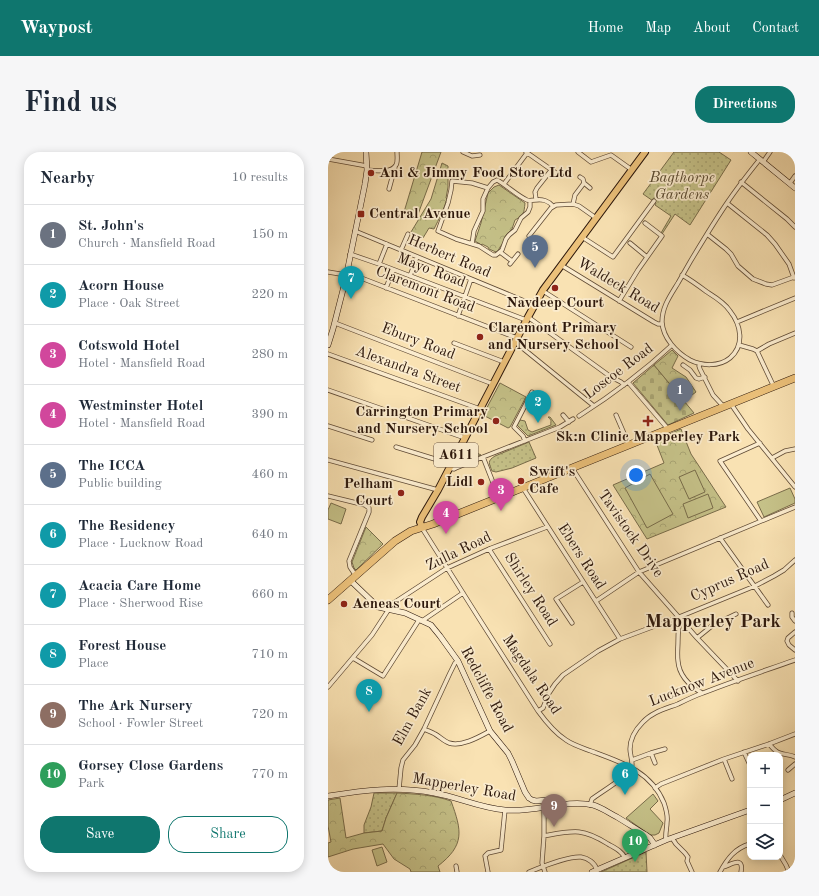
<!DOCTYPE html>
<meta charset="utf-8">
<style>
body{margin:0;font-family:"Old Standard TT",serif;background:#f6f6f7;color:#1f2937}
.controls{position:absolute;right:12px;bottom:12px;display:grid;overflow:hidden;border-radius:8px;box-shadow:0 2px 10px #0003}
.controls button{width:36px;height:36px;display:grid;place-items:center;padding:0;border:0;border-bottom:1px solid #e0e1e3;background:#fff;color:#1f2937;font:20px sans-serif}
.you{position:absolute;left:308px;top:323px;width:14px;height:14px;margin:-10px;border:3px solid #fff;border-radius:50%;background:#1a73e8;box-shadow:0 0 0 6px #1a73e833}
.badge{display:grid;place-items:center;width:26px;height:26px;border-radius:50%;background:#0f766e;color:#fff;font-size:13px;font-weight:700}
.pin{position:absolute;translate:-50% -33px;filter:drop-shadow(0 1px 2px #0008)}
.pin::after{content:'';position:absolute;top:21px;width:14px;height:12px;background:inherit;clip-path:polygon(0 0,100% 0,50% 100%)}
.list{margin:0;padding:0;list-style:none}
h2{display:flex;justify-content:space-between;align-items:center;height:52px;margin:0;padding:0 16px;font-size:17px}
h2 small{font-size:13px;font-weight:400;color:#747a83}
.list li{display:grid;grid-template-columns:26px 1fr auto;gap:12px;align-items:center;box-sizing:border-box;height:60px;padding:0 16px;border-top:1px solid #e0e1e3}
.list b{display:block;font-size:15px;white-space:nowrap}
.list p{margin:0;font-size:13px;white-space:nowrap;color:#747a83}
.list em{font-size:13px;font-style:normal;color:#747a83}
.actions{display:flex;gap:8px;padding:12px 16px}
.actions a{flex:1;padding:9px 0;border:1px solid #0f766e;border-radius:16px;text-align:center;font-size:14px;color:#0f766e}
.actions .main{background:#0f766e;color:#fff}
.icon{flex:none;width:22px;height:22px;fill:none;stroke:currentColor;stroke-width:2;stroke-linecap:round;stroke-linejoin:round}
.map{position:relative;flex:none;width:467px;height:720px;overflow:hidden;border-radius:16px}
header{display:flex;align-items:center;gap:24px;box-sizing:border-box;height:56px;padding:0 20px;background:#0f766e;color:#fff}
header strong{font-size:19px}
nav{display:flex;gap:22px;margin-inline-start:auto;font-size:14px}
.intro{display:flex;align-items:center;justify-content:space-between;box-sizing:border-box;height:96px;padding:0 24px}
h1{margin:0;font-size:28px}
.button{padding:10px 18px;border-radius:16px;background:#0f766e;color:#fff;font-size:14px;font-weight:700}
main{display:flex;gap:24px;padding:0 24px}
aside{flex:1;background:#fff;border-radius:16px;box-shadow:0 2px 10px #0003}
.map>svg:first-child{display:block}
.grass{fill:url(#grass-dots);stroke:#786c4a}
.cemetery{fill:url(#cemetery-stones);stroke:#786c4a}
.park{fill:url(#park-crowns);stroke:#786c4a}
.pitch{fill:#c5c188;stroke:#786c4a}
.lines{fill:none;stroke-linecap:round;stroke-linejoin:round}
.street-casing{stroke:#5f4a35;stroke-width:5}
.secondary-casing{stroke:#2c170b;stroke-width:6}
.primary-casing{stroke:#2c170b;stroke-width:8}
.highway-casing{stroke:#2c170b;stroke-width:8}
.street{stroke:#fbecce;stroke-width:3.5}
.secondary{stroke:#fbecce;stroke-width:5}
.primary{stroke:#ecc17a;stroke-width:6}
.highway{stroke:#ecc17a;stroke-width:7}
.poi-dot{fill:#8f2418;stroke:#fbecce;stroke-width:1.5}
.labels{text-anchor:middle;dominant-baseline:central;stroke-width:3.5;stroke-linejoin:round;paint-order:stroke}
.shield{fill:#fbecce;stroke:#6a5746;stroke-width:1}
.shield-label{font-size:14px;font-weight:bold;fill:#2c170b}
.poi-label{font-size:15px;font-weight:bold;fill:#2c170b;stroke:#fbecce;text-anchor:start}
.park-label{font-size:15px;font-style:italic;fill:#5a4a30;stroke:#fbecce}
.street-label{font-size:15px;fill:#2c170b;stroke:#fbecce}
.district-label{font-size:19px;font-weight:bold;fill:#2c170b;stroke:#fbecce}
</style>
<header>
<strong>Waypost</strong>
<nav><a>Home</a><a>Map</a><a>About</a><a>Contact</a></nav>
</header>
<div class="intro"><h1>Find us</h1><a class="button">Directions</a></div>
<main>
<aside>
<h2>Nearby<small>10 results</small></h2>
<ul class="list">
<li><span class="badge" style="background:#6b7280">1</span><div><b>St. John's</b><p>Church · Mansfield Road</p></div><em>150 m</em></li>
<li><span class="badge" style="background:#0f9aa8">2</span><div><b>Acorn House</b><p>Place · Oak Street</p></div><em>220 m</em></li>
<li><span class="badge" style="background:#d1479c">3</span><div><b>Cotswold Hotel</b><p>Hotel · Mansfield Road</p></div><em>280 m</em></li>
<li><span class="badge" style="background:#d1479c">4</span><div><b>Westminster Hotel</b><p>Hotel · Mansfield Road</p></div><em>390 m</em></li>
<li><span class="badge" style="background:#5c6f8a">5</span><div><b>The ICCA</b><p>Public building</p></div><em>460 m</em></li>
<li><span class="badge" style="background:#0f9aa8">6</span><div><b>The Residency</b><p>Place · Lucknow Road</p></div><em>640 m</em></li>
<li><span class="badge" style="background:#0f9aa8">7</span><div><b>Acacia Care Home</b><p>Place · Sherwood Rise</p></div><em>660 m</em></li>
<li><span class="badge" style="background:#0f9aa8">8</span><div><b>Forest House</b><p>Place</p></div><em>710 m</em></li>
<li><span class="badge" style="background:#8d6e63">9</span><div><b>The Ark Nursery</b><p>School · Fowler Street</p></div><em>720 m</em></li>
<li><span class="badge" style="background:#2e9e5b">10</span><div><b>Gorsey Close Gardens</b><p>Park</p></div><em>770 m</em></li>
</ul>
<div class="actions"><a class="main">Save</a><a>Share</a></div>
</aside>
<div class="map">
<svg width="467" height="720" viewBox="0 0 467 720">
<defs>
<pattern id="grass-dots" width="8" height="8" patternUnits="userSpaceOnUse"><rect width="8" height="8" fill="#c5c188"/><path d="M2 2h.1M6 6h.1" fill="none" stroke="#a9a574" stroke-width="1.8" stroke-linecap="round"/></pattern>
<pattern id="cemetery-stones" width="16" height="16" patternUnits="userSpaceOnUse"><rect width="16" height="16" fill="#c5c188"/><path d="M2 7V4a2 2 0 0 1 4 0v3zM10 15v-3a2 2 0 0 1 4 0v3z" fill="#a9a574"/></pattern>
<pattern id="park-crowns" width="20" height="18" patternUnits="userSpaceOnUse"><rect width="20" height="18" fill="#c5c188"/><path d="M2 6a3 3 0 1 1 6 0M12 15a3 3 0 1 1 6 0" fill="none" stroke="#a9a574"/></pattern>
</defs>
<rect width="100%" height="100%" fill="#f9e2b3"/>
<filter id="stains"><feTurbulence type="fractalNoise" baseFrequency=".005" numOctaves="4"/><feColorMatrix values="0 0 0 0 .2 0 0 0 0 .09 0 0 0 0 .02 0 0 0 .5 -.17"/></filter>
<radialGradient id="worn" r=".72"><stop offset=".6" stop-color="#630" stop-opacity="0"/><stop offset="1" stop-color="#630" stop-opacity=".3"/></radialGradient>
<path class="grass" d="M346 0H391L403 8 362 73 347 62 334 82 333 81 343 64 327 53 328 51 315 42Z
M220 265H222L228 273 200 284 189 273 192 268 197 269 200 278 204 280 223 273C222 268 225 270 220 265Z
M201 290 208 306 184 316 168 320 164 319C161 311 159 309 167 304Z
M139 296 153 303 127 313 135 298Z
M46 641H69L58 666 54 679 36 681V673L43 655Z
M318 700 319 720H273Z"/>
<path class="cemetery" d="M326 213 366 261 340 273 305 231Z"/>
<path class="park" d="M94 0H113L89 65 76 60Z
M114 11 120 14V35L118 46 119 47C116 57 111 67 106 77L101 76 95 86 83 80 103 47Z
M171 33 197 51C196 61 196 63 187 68L184 77 178 83 176 88V90L172 95 170 99 168 100 161 97 160 95 154 92 152 94V92L147 89 153 71 160 41 166 35Z
M344 198 350 204 344 216 358 225 368 240 356 249 326 213Z
M172 231 198 245 182 275 180 276 155 263Z
M353 277 363 302 398 355 319 387 285 333 336 311 327 288Z
M38 375 55 392 28 418 26 416 24 410Z
M69 641C88 642 106 643 123 649 134 679 137 693 110 714L112 720H83L82 717 66 707 55 692 25 697 0 705V691L3 690 0 674V648L12 646 18 686 36 681 54 679 58 666Z"/>
<path class="pitch" d="M367 318 377 340 361 347 351 325Z
M322 322 345 362 319 376 297 336Z
M462 336 467 347V351L436 365 429 350Z
M380 342 385 356 360 366 355 352Z
M3 351 18 357 13 372 0 367V358Z
M325 642 330 649 322 657 335 671 331 681 327 683H322L298 666Z
M54 695 59 710 49 714 44 698Z"/>
<g class="lines">
<defs>
<path id="street" d="M135 0 144 4 152 3
M198 0 228 21
M250 0 263 10 283 3 304 18
M0 7 39 14
M435 10 442 0
M39 18C47 18 63 22 68 13 70 10 69 4 69 0
M252 25 255 27 256 31 262 36
M413 30 459 67 467 75
M462 31 467 24
M176 32 199 1
M160 36 144 31 124 29 123 38 120 51 110 79 128 87 151 94 165 103H168L174 98 178 87 181 83 187 78 193 66 200 60 202 55V49
M61 37 67 15
M208 47 207 40 209 36 224 17
M399 51 439 83 447 92 461 112 466 126
M245 52 247 43 256 31
M27 79 206 153
M379 82 398 97 403 102 410 114 425 127 438 132 444 133 466 125
M201 84 223 56 228 53 245 52 251 54 268 66
M254 85 285 105 326 49
M302 91 319 105
M144 92 146 79 155 59V47L160 36 165 30 169 28C178 33 191 45 199 48 202 49 204 48 208 48 214 47 221 49 225 54
M73 98 80 82
M172 100 184 109
M22 102 51 112 198 168
M51 112 59 92
M182 112 190 102
M233 113 326 170 330 172H334
M0 120 18 123
M18 121 28 124 189 186
M354 123C363 128 371 134 379 140 387 145 397 151 402 159 413 173 417 193 402 206 391 215 374 214 362 208 348 200 335 186 334 170 334 155 342 144 350 131 354 124 358 117 362 110 374 90 386 70 399 51 409 36 420 22 432 7
M82 124 89 105
M58 136 65 118
M215 139 303 195
M291 149 310 118 334 84 317 71
M130 164 143 127
M200 165 283 225 293 230 296 233
M409 170 467 146
M7 171 165 232
M187 190 266 254
M126 191 176 210
M411 193 425 197 429 199
M429 199 441 192 467 181
M429 199 446 235
M0 202 152 257
M372 212 371 214 372 217 385 243 396 255
M355 213 362 218 368 226 371 227 377 225
M300 230 340 277
M0 238 137 286
M403 252 420 277 467 335
M235 263 241 270
M288 263 301 293
M251 264C284 243 315 220 344 193
M0 274 44 288
M197 289 195 284 186 275 204 240 217 249
M432 291 392 309 433 369
M68 295 123 312
M155 305 171 346
M444 306 457 299 467 297
M0 308 110 338
M121 316 126 317 128 316 155 305 232 275 245 267
M244 316 311 420 369 486 410 529
M195 336 292 487
M0 344 37 353 41 356V360L21 409 22 415 28 424
M94 376 152 468 210 559C218 570 227 581 238 588 245 593 255 596 263 599 293 610 323 619 336 651 338 657 340 664 339 670 339 676 337 682 338 688
M392 386 440 453
M161 397 222 492
M268 449 311 420 467 355
M60 457 64 452 119 416 161 397 219 375
M464 461V465L467 469
M353 467C350 474 350 482 350 489 350 496 349 502 350 509 351 523 362 534 374 541
M94 469 135 441
M244 471 228 447 255 430
M467 480 460 486 459 489 461 493 467 498
M369 486 385 473 408 462
M25 506 55 524 91 468
M0 535 44 483 61 457
M210 559 215 556 221 541 227 532 235 523 270 499 292 487 351 465 427 434 446 424 456 418 467 408
M96 577C100 579 104 580 107 582 112 585 116 589 121 591 134 595 151 585 162 579
M441 592C443 594 445 597 448 599 453 603 461 602 467 605
M416 600 422 613
M323 601 327 611
M396 607 404 627
M304 608 323 601 337 597
M460 618 467 612
M327 636 333 632 396 607 441 592 467 582
M71 637 73 616 75 608 87 593 96 577 122 521 127 511 130 509
M262 653 264 647C272 641 298 625 303 618 306 611 302 604 302 597 302 587 308 577 315 570 324 560 337 557 350 552 358 548 366 544 375 541 405 529 436 519 467 508
M216 656V684L214 711 217 720
M216 684C227 682 240 679 251 680 261 681 272 687 280 692 287 696 294 699 297 706
M344 686 348 692 357 701 360 705 359 709 364 720
M452 703 458 713 461 720
M128 714 129 720
M395 715C403 713 416 703 413 720
M160 720 157 704 160 701 173 698 177 658
M201 720C213 715 241 704 253 705 260 706 267 711 269 718
M392 720C399 707 407 696 422 692"/>
<path id="secondary" d="M423 0 467 36
M0 193 5 177 17 130 37 32 39 18 38 0
M23 429 50 455 77 461 103 473 112 484 130 509 162 579 180 601 184 609 197 640 201 646 204 648 208 649 229 647 232 648 235 653
M0 644C37 638 69 634 106 641 130 645 152 656 177 658 207 661 236 647 265 653 273 655 281 661 289 665 299 671 308 677 318 683L322 686 327 693
M452 648 467 641
M264 720 338 688 422 658"/>
<path id="primary" d="M94 375 92 370 94 365 110 338 200 165 215 138 317 0"/>
<path id="highway" d="M0 448 67 389 83 379 105 372 467 226"/>
</defs>
<use href="#street" class="street-casing"/>
<use href="#secondary" class="secondary-casing"/>
<use href="#primary" class="primary-casing"/>
<use href="#highway" class="highway-casing"/>
<use href="#street" class="street"/>
<use href="#secondary" class="secondary"/>
<use href="#primary" class="primary"/>
<use href="#highway" class="highway"/>
</g>
<g class="poi-dot">
<circle cx="43" cy="21" r="4"/>
<rect x="29" y="58" width="8" height="8" rx="2"/>
<circle cx="227" cy="136" r="4"/>
<circle cx="152" cy="185" r="4"/>
<circle cx="168" cy="269" r="4"/>
<path d="M318 263h4v4h4v4h-4v4h-4v-4h-4v-4h4z"/>
<circle cx="193" cy="329" r="4"/>
<circle cx="153" cy="330" r="4"/>
<circle cx="73" cy="341" r="4"/>
<circle cx="16" cy="452" r="4"/>
</g>
<g class="labels">
<rect class="shield" x="106" y="291" width="44" height="24" rx="3"/>
<g class="shield-label">
<text x="128" y="303">A611</text>
</g>
<g class="poi-label">
<text x="51" y="21">Ani &amp; Jimmy Food Store Ltd</text>
<text x="41" y="62">Central Avenue</text>
<text x="227" y="151" text-anchor="middle">Navdeep Court</text>
<text x="160" y="176">Claremont Primary<tspan x="160" dy="17">and Nursery School</tspan></text>
<text x="160" y="260" text-anchor="end">Carrington Primary<tspan x="160" dy="17">and Nursery School</tspan></text>
<text x="320" y="285" text-anchor="middle">Sk:n Clinic Mapperley Park</text>
<text x="201" y="320">Swift's<tspan x="201" dy="17">Cafe</tspan></text>
<text x="145" y="330" text-anchor="end">Lidl</text>
<text x="65" y="332" text-anchor="end">Pelham<tspan x="65" dy="17">Court</tspan></text>
<text x="24" y="452">Aeneas Court</text>
</g>
<g class="park-label">
<text x="354" y="26">Bagthorpe<tspan x="354" dy="17">Gardens</tspan></text>
</g>
<g class="street-label">
<text transform="translate(121 105) rotate(23)">Herbert Road</text>
<text transform="translate(103 119) rotate(21)">Mayo Road</text>
<text transform="translate(290 134) rotate(31)">Waldeck Road</text>
<text transform="translate(97 138) rotate(21)">Claremont Road</text>
<text transform="translate(90 190) rotate(21)">Ebury Road</text>
<text transform="translate(80 218) rotate(20)">Alexandra Street</text>
<text transform="translate(291 220) rotate(-37)">Loscoe Road</text>
<text transform="translate(302 382) rotate(55)">Tavistock Drive</text>
<text transform="translate(131 400) rotate(-26)">Zulla Road</text>
<text transform="translate(253 405) rotate(57)">Ebers Road</text>
<text transform="translate(402 429) rotate(-24)">Cyprus Road</text>
<text transform="translate(202 438) rotate(57)">Shirley Road</text>
<text transform="translate(203 523) rotate(56)">Magdala Road</text>
<text transform="translate(374 531) rotate(-21)">Lucknow Avenue</text>
<text transform="translate(158 538) rotate(62)">Redcliffe Road</text>
<text transform="translate(85 565) rotate(-61)">Elm Bank</text>
<text transform="translate(136 636) rotate(10)">Mapperley Road</text>
</g>
<g class="district-label">
<text x="385" y="470">Mapperley Park</text>
</g>
</g>
<rect width="100%" height="100%" filter="url(#stains)"/>
<rect width="100%" height="100%" fill="url(#worn)"/>
</svg>
<div class="controls">
<button>+</button>
<button>−</button>
<button><svg class="icon" aria-label="layers" viewBox="0 0 24 24"><path d="M12 4l9 5-9 5-9-5zM3 14l9 5 9-5"/></svg></button>
</div>
<div class="you"></div>
<div class="pin badge" style="left:352px;top:259px;background:#6b7280">1</div>
<div class="pin badge" style="left:210px;top:271px;background:#0f9aa8">2</div>
<div class="pin badge" style="left:173px;top:359px;background:#d1479c">3</div>
<div class="pin badge" style="left:118px;top:382px;background:#d1479c">4</div>
<div class="pin badge" style="left:207px;top:116px;background:#5c6f8a">5</div>
<div class="pin badge" style="left:297px;top:643px;background:#0f9aa8">6</div>
<div class="pin badge" style="left:23px;top:147px;background:#0f9aa8">7</div>
<div class="pin badge" style="left:41px;top:560px;background:#0f9aa8">8</div>
<div class="pin badge" style="left:226px;top:675px;background:#8d6e63">9</div>
<div class="pin badge" style="left:307px;top:710px;background:#2e9e5b">10</div>
</div>
</main>
